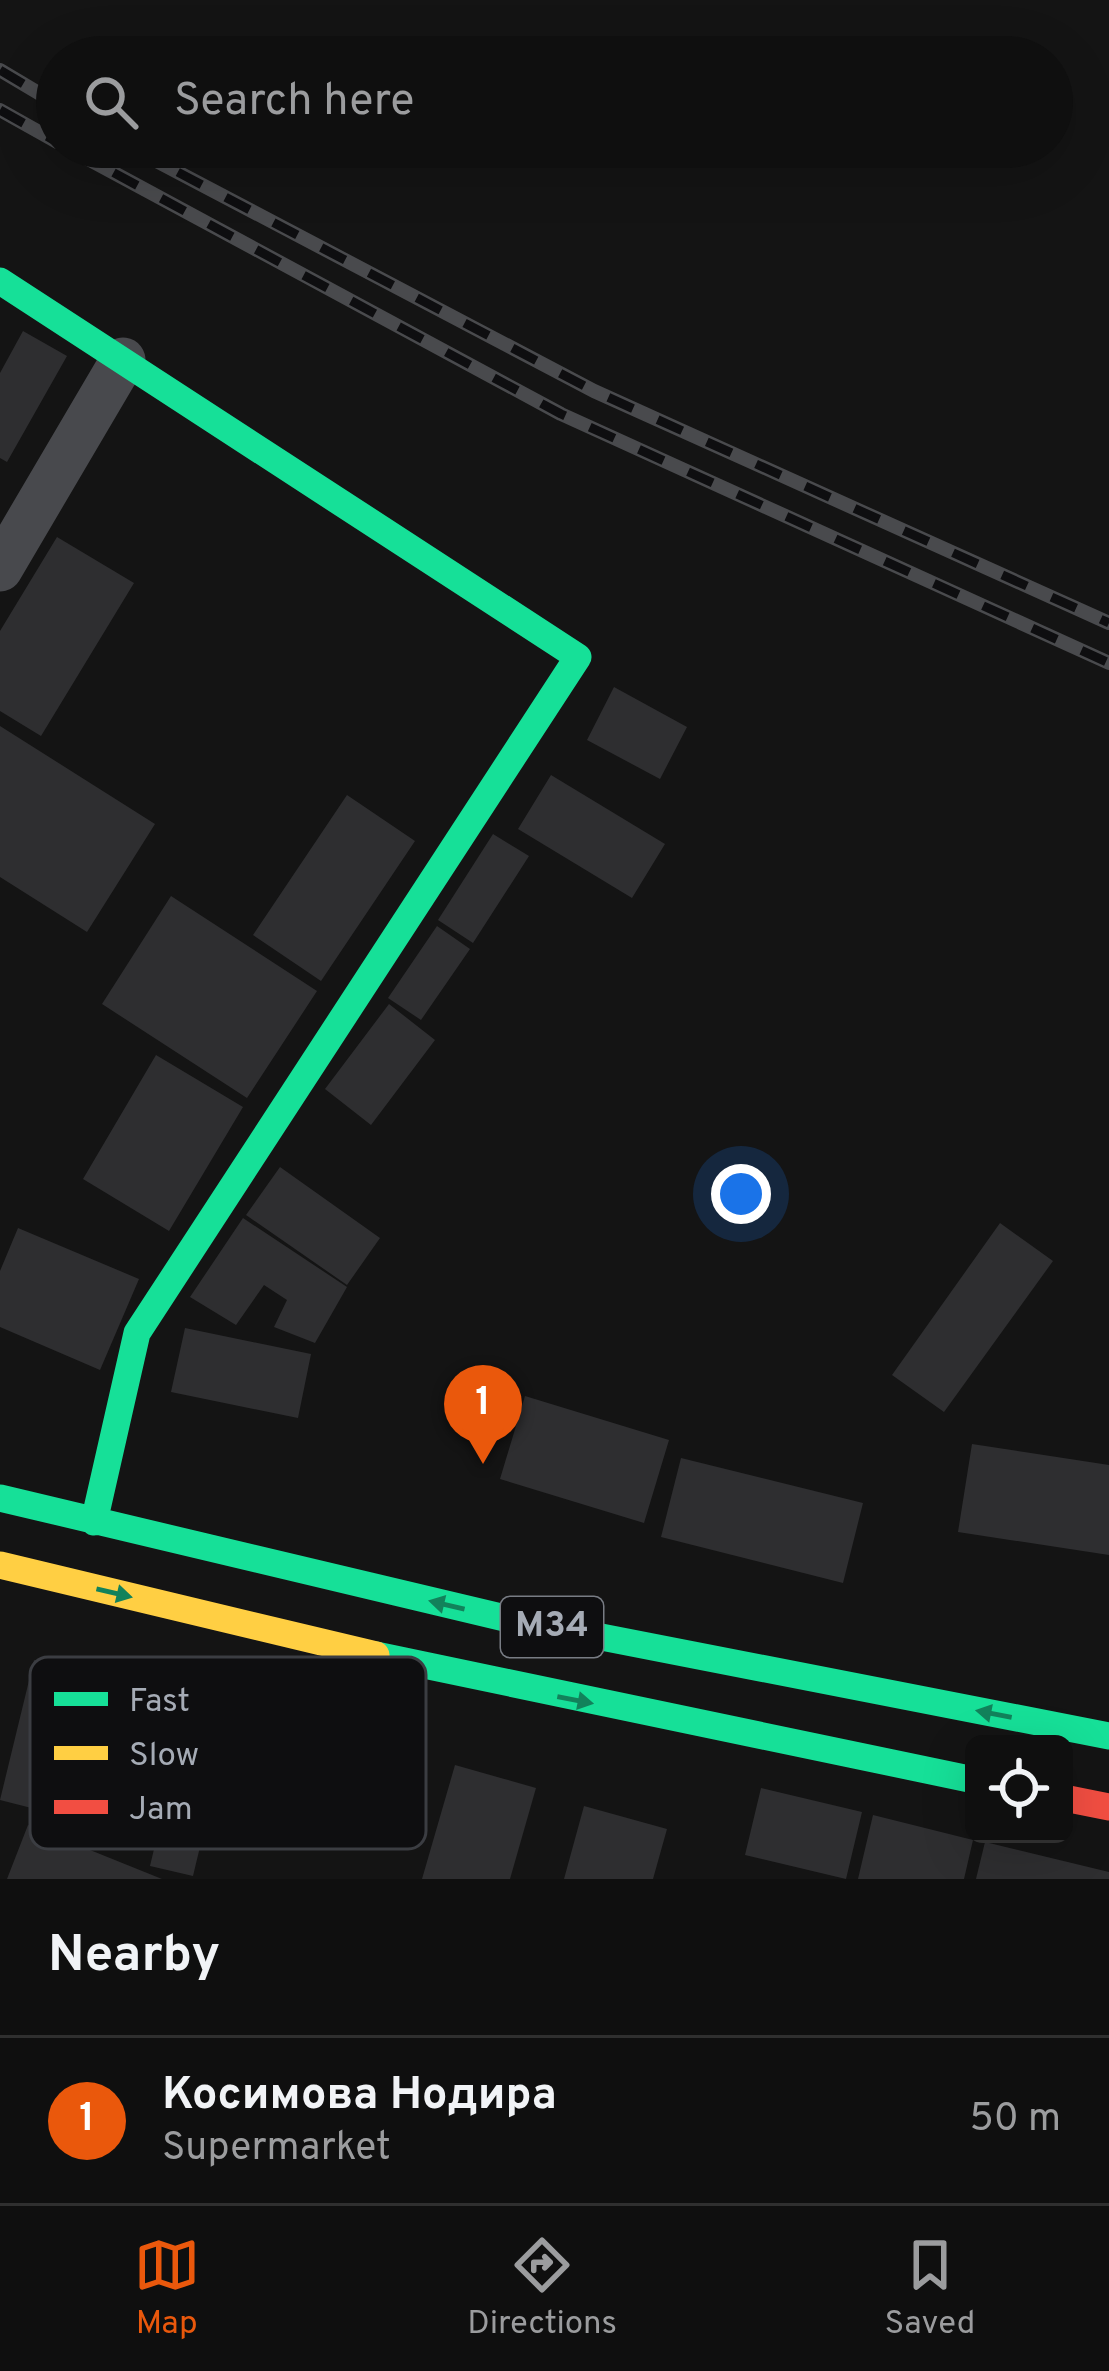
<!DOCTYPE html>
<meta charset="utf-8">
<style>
body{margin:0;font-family:Overpass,sans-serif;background:#181818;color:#f1f3f6}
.controls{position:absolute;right:36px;bottom:36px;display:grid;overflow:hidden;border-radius:18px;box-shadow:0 12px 48px #0002}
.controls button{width:108px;height:108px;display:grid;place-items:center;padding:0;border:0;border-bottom:3px solid #2f2f2f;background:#0f0f0f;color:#f1f3f6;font:60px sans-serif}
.you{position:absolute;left:741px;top:1194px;width:42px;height:42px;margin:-30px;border:9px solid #fff;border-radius:50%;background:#1a73e8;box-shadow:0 0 0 18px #1a73e833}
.badge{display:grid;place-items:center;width:78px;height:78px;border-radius:50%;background:#ea580c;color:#fff;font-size:39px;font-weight:700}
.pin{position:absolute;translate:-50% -99px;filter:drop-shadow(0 3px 6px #0008)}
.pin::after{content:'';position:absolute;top:63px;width:42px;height:36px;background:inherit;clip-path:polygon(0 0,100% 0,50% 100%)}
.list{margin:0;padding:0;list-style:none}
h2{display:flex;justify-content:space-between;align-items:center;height:156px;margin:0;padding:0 48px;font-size:51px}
h2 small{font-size:39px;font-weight:400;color:#9b9c9e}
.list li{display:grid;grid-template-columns:78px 1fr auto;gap:36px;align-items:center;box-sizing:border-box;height:168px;padding:0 48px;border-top:3px solid #2f2f2f}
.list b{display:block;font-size:45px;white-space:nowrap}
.list p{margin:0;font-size:39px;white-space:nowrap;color:#9b9c9e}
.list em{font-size:39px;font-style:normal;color:#9b9c9e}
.icon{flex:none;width:66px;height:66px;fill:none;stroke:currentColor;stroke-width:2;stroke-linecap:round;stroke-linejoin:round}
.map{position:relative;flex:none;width:1109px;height:1879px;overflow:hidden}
.search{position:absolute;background:#0f0f0f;box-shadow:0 12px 48px #0002;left:36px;right:36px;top:36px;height:132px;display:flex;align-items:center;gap:30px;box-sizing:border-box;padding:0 42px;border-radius:66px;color:#9b9c9e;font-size:45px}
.sheet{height:324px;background:#0f0f0f}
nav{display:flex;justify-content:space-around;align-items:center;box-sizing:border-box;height:168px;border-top:3px solid #2f2f2f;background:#0f0f0f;font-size:33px;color:#9b9c9e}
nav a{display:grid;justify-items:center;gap:6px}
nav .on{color:#ea580c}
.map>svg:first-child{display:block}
.building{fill:#2e2e30}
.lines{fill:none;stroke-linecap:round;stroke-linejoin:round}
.street{stroke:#48494d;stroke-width:45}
.fast{stroke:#16e098;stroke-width:27}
.slow{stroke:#ffcf43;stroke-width:27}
.jam{stroke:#f24e42;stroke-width:27}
.rail-casing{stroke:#494a4d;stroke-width:14}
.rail{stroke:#0e0e10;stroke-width:9;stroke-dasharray:27;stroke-linecap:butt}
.oneway{fill:#12825b}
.labels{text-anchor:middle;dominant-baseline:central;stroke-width:12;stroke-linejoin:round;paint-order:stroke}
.shield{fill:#0e0e10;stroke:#787c84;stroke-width:3}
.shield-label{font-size:36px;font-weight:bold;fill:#a5abb5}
.key{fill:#0e0e10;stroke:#3b3d42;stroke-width:3}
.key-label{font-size:33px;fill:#a5abb5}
</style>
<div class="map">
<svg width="1109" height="1879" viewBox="0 0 1109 1879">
<rect width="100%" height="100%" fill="#141414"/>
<path class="building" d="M23 331 67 356 7 462 0 458V373Z
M57 537 134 583 41 736 0 711V631Z
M614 687 687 727 660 779 587 740Z
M0 726 155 824 87 932 0 877Z
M551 775 665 844 632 898 518 829Z
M347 795 415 841 321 981 253 935Z
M493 834 529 856 473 943 438 920Z
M171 896 317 991 247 1098 102 1004Z
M437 926 470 949 421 1020 388 998Z
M389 1004 435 1040 371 1125 325 1089Z
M156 1055 243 1107 169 1231 83 1179Z
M280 1167 380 1238 347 1285 246 1215Z
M243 1218 347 1287 315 1343 274 1327 287 1300 264 1285 236 1325 190 1297Z
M1000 1223 1053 1261 944 1412 892 1375Z
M18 1228 139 1279 100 1370 0 1327V1271Z
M185 1328 311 1354 298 1418 171 1392Z
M525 1396 669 1440 644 1523 500 1479Z
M972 1444 1109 1465V1555L958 1532Z
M681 1458 863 1503 843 1583 661 1537Z
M34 1660 89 1673 55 1814 0 1800Z
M191 1694 234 1705 193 1876 150 1866Z
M455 1765 536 1788 510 1879H422Z
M761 1788 862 1812 846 1879 745 1855Z
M584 1806 667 1829 653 1879H564Z
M873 1815 973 1840 964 1879H858Z
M28 1825 162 1879H7Z
M985 1842 1109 1872V1879H976Z"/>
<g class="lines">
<path class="street" d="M0 569 123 360"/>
<path class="fast" d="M0 281 578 657 137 1333 94 1522
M0 1498 509 1619 1109 1736
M376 1655 974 1780"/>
<path class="slow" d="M0 1565 376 1655"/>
<path class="jam" d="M1064 1798 1109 1807"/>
<defs>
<path id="rail" d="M0 70 57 104
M0 110 57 142
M66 147 561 414 1109 663
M130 147 594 391 1109 623"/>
</defs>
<use href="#rail" class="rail-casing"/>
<use href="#rail" class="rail"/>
</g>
<defs><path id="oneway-solid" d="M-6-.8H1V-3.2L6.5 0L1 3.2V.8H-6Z" transform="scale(3)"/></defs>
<g class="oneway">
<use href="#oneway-solid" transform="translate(114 1593) rotate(13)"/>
<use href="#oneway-solid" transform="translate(447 1605) rotate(-167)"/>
<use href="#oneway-solid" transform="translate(575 1700) rotate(11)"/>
<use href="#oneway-solid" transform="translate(994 1714) rotate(-169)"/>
</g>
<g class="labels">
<rect class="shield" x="501" y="1597" width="102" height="60" rx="9"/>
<g class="shield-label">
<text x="552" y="1627">M34</text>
</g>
</g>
<rect x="30" y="1657" width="396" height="192" rx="18" class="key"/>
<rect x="54" y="1692" width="54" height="14" fill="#16e098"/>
<rect x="54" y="1746" width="54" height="14" fill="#ffcf43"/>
<rect x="54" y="1800" width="54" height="14" fill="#f24e42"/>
<g class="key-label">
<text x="129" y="1711">Fast</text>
<text x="129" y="1765">Slow</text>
<text x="129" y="1819">Jam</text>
</g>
</svg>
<div class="controls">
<button><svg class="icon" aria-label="locate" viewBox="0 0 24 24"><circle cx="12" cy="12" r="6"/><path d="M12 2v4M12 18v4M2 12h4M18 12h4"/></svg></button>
</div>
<div class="you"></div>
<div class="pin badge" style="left:483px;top:1464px">1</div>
<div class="search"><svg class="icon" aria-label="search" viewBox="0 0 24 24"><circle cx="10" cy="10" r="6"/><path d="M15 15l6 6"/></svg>Search here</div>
</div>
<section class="sheet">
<h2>Nearby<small></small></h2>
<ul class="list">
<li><span class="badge">1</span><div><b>Косимова Нодира</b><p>Supermarket</p></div><em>50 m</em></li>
</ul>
</section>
<nav>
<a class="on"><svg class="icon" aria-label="map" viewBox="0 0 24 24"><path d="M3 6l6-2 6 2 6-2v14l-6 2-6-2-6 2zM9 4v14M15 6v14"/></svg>Map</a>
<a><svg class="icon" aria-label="directions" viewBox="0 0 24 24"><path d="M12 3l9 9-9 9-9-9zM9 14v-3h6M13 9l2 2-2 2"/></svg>Directions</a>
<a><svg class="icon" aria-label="saved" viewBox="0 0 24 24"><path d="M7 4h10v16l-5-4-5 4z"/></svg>Saved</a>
</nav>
